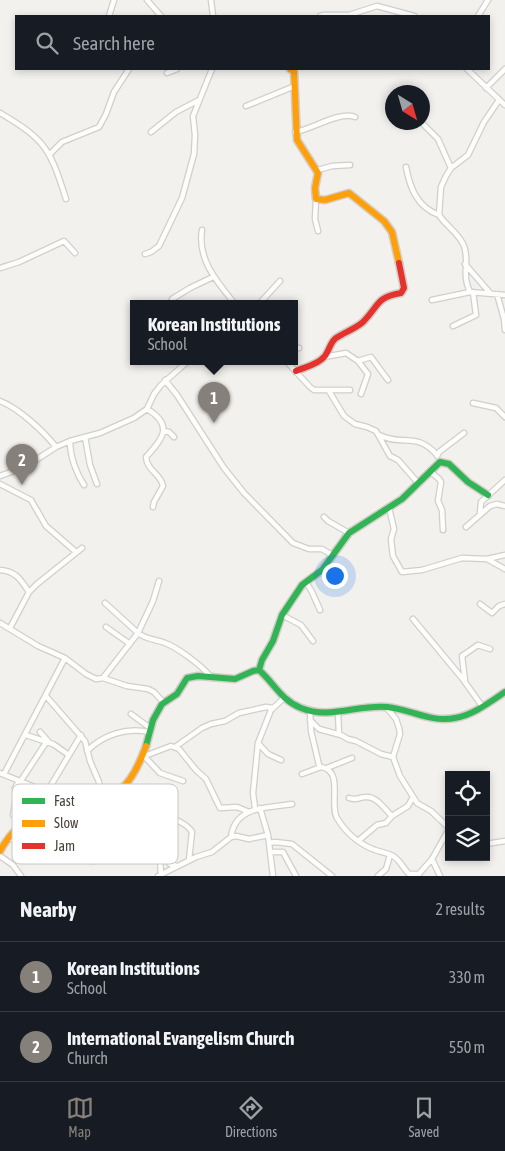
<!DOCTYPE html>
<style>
body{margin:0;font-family:"Asap Condensed",sans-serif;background:#20242c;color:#f1f3f6}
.controls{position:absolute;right:15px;bottom:15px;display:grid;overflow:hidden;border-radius:0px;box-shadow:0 2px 8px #0003}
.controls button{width:45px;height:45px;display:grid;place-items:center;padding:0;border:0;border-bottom:1px solid #363941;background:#171b24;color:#f1f3f6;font:25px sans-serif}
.compass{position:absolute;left:385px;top:85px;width:45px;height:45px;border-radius:50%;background:#171b24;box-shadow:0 2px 8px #0003;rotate:143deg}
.you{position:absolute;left:334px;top:575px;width:18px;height:18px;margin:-12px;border:4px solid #fff;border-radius:50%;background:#1a73e8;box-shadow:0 0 0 8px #1a73e833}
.badge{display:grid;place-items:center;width:32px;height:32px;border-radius:50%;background:#858079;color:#fff;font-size:16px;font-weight:700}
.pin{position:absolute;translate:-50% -41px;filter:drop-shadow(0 1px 2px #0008)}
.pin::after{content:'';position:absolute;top:26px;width:18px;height:15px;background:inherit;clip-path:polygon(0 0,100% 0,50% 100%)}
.popup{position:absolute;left:130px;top:300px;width:168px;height:65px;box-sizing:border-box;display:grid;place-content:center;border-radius:0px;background:#171b24;filter:drop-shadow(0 1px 4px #0005);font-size:16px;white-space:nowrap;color:#9ea1a6}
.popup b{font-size:19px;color:#f1f3f6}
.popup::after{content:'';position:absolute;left:50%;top:100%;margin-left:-10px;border:10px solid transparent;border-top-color:#171b24}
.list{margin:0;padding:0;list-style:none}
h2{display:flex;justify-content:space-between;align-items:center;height:65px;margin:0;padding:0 20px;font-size:21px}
h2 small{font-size:16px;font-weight:400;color:#9ea1a6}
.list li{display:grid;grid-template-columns:32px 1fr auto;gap:15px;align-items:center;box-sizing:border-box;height:70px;padding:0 20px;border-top:1px solid #363941}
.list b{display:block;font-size:19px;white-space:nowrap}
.list p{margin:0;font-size:16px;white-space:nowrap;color:#9ea1a6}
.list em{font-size:16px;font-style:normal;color:#9ea1a6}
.icon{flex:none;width:28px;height:28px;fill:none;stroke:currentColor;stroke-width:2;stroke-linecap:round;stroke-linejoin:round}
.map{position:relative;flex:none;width:505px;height:876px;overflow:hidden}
.search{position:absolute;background:#171b24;box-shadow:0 2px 8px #0003;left:15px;right:15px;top:15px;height:55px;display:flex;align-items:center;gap:12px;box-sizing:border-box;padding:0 18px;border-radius:0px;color:#9ea1a6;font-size:19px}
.sheet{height:205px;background:#171b24}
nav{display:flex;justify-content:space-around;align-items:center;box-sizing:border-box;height:70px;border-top:1px solid #363941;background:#171b24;font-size:14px;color:#9ea1a6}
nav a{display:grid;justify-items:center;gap:2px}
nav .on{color:#858079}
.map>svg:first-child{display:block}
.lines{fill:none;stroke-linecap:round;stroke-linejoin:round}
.street-casing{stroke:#d1cfcc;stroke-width:7}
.fast-casing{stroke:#d2cdc5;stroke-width:9}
.slow-casing{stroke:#d2cdc5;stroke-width:9}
.jam-casing{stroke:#d2cdc5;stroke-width:9}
.street{stroke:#fdfdfc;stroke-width:4.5}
.fast{stroke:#30b455;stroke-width:6}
.slow{stroke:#ff9f0a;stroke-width:6}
.jam{stroke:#e5322d;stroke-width:6}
.key{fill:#fff;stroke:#c9c7c4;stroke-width:1}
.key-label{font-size:14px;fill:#4a433a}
</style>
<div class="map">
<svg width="505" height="876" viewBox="0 0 505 876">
<rect width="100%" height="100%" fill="#f3f1ee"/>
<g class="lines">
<defs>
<path id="street" d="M147 0 161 16
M211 0 213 16
M109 16 114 0
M320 16 324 15H349L377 6 414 16
M478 16 488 0
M467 69 505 105
M167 73 177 69
M486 88 505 69
M246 106 295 86
M0 113C46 140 50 149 66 199
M421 122 438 139 451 168
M151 132 176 112 199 100
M295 132C313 129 339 111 355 117
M50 154 62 142 99 127 106 114 114 92 129 69
M406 167C410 188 417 207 439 215
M318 170 332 166 350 165
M316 199 315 219 318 231
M202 230C197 260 218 283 235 304
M145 254 151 252 159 246 182 198 194 154 195 135 193 116 212 69
M465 264 490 293
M0 268 19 262 64 241 75 253
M470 292C461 274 470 262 464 246 459 233 446 226 439 215L441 187 446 176 451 168 468 155 484 122 499 100
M497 294 504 319 505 330
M172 299 190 288 213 277
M432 300 470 292 505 295
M259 304 280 281
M453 326 476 315 473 292
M294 347 299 348
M324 357 346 353 358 361 368 374 361 394
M358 361 371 357 388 380
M287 362 310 387 314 390H350
M165 380 177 395 224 468 244 493 293 543 309 549H322L332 555
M329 391 344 416 355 424 367 427 376 431 390 456 398 460 419 484
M0 401C19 408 44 432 56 447
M473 403 496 408 505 417
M147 409C174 425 163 439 146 457 147 471 161 474 163 486L154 502 153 507
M164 431 169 432 174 437
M379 435C403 447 416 431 437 455
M85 437 90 465 97 484
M70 441C70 456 76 473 84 485
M437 456 439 452 464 433
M431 472 439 479 441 482 438 501 442 510 443 530
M0 476 25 467 56 447 70 441 100 433 134 418 147 409 154 394 161 385 187 362
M0 484 31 500 46 526 76 552
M389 508 394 529 391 539 392 548 393 556 402 572 422 570 462 558 487 559 505 555
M480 513 481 502 505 480
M324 517 328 521 349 533
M466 527 490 506 497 504 505 506
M487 559 505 569
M0 570C16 571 21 580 29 592
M306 582 312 592 320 610
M105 603 138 633 153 601 159 581
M480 604 492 613 499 606 505 604
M282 615 301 625 313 641
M413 619 462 678 482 706
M0 623 38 646 65 658 86 674 96 679 103 678 127 686 148 689 154 692 163 702
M106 627 130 644
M10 628 29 592 37 584 82 548
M103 678 138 633C147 640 155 639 165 643 177 647 202 666 210 676
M465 681 462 656 478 645 490 649
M46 696 85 741 90 761 99 782 101 795
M386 707 396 719 399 728 400 734 393 757 400 776 417 803 431 811 449 828
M310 711 311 731 319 765 321 767C344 770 329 805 337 818 346 833 359 844 375 850 381 852 388 853 393 856 400 860 403 868 409 874H419
M338 713 339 734
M131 714 150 728
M310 720 319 729 341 735 348 739 356 741 381 754 393 757
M40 732 48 741
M26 735 53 744 69 755
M258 743 268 754 281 760
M175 747 202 728 211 724 225 721 239 713 266 707 273 708
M87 751C103 735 126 727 149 732
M144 756 160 773 183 781
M142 757 171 746 179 749 196 770 206 779 220 808 237 807 249 812
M327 768 352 758
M0 773 47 792 49 799 39 811
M4 774 65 658
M302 774 321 767
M19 781 15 788 16 797 13 815 21 817 25 821
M20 782 47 741
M47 792 81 735
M108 794 129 806 144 839 170 864 176 866
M349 798C357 801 359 797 366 797 377 796 385 810 392 816L408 806 413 797
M129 806C144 807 185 819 192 832L189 860
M255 808 253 793 258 743 271 710 284 698
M260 808 268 835 273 876
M28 818 91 861H96L106 852
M18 827 32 835H54
M9 837 29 852
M231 837C235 805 269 808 292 804
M358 841 377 825 386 823 392 816
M269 843 275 842 292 844 332 876
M486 844 505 841
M271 852H283L296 876
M160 855 161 876
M0 856 13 865 21 876
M432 859 440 876
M418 875 432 859 449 829
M158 876 196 857 212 852 231 837 236 836 249 839 268 835
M378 876 386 869 390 855"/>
<path id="fast" d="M259 670 262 660 273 641 282 615 302 585 322 570 349 533 402 499 440 462 449 464 468 482 488 495
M146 746 153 720 162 704 177 694 187 678 198 676 235 679 253 671 259 670C274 683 281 700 301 708 329 720 359 704 387 707 410 709 431 723 455 718 473 715 490 702 505 692"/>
<path id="slow" d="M290 69 294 71 297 140 318 173 315 188 316 199 325 200 349 193 384 221 392 232 399 263
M0 851C19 816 51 804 88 798 99 796 112 796 121 789 133 779 141 760 146 746"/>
<path id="jam" d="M296 371C305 367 317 365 324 357 329 352 330 342 336 338 345 332 355 329 363 322 379 306 376 297 401 293L404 288 399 263"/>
</defs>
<use href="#street" class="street-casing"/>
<use href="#fast" class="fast-casing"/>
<use href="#slow" class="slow-casing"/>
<use href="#jam" class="jam-casing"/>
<use href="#street" class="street"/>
<use href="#fast" class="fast"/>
<use href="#slow" class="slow"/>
<use href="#jam" class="jam"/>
</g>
<rect x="12" y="784" width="166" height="80" rx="8" class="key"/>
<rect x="22" y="798" width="23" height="6" fill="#30b455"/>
<rect x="22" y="820" width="23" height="7" fill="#ff9f0a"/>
<rect x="22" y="843" width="23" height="6" fill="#e5322d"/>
<g class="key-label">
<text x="54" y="806">Fast</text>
<text x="54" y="828">Slow</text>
<text x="54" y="851">Jam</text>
</g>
</svg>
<div class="controls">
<button><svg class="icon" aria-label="locate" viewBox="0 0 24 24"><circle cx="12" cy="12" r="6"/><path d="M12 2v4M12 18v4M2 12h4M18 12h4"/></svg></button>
<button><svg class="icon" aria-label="layers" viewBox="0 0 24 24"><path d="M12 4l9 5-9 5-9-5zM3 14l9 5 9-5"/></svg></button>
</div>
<svg class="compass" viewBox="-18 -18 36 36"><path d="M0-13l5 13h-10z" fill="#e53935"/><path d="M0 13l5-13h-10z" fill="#9ea1a6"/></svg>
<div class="you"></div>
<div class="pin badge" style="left:214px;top:423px">1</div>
<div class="popup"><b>Korean Institutions</b>School</div>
<div class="pin badge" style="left:22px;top:485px">2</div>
<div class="search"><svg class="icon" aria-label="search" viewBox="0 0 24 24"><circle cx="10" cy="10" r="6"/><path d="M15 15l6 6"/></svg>Search here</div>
</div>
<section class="sheet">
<h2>Nearby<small>2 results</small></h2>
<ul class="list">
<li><span class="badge">1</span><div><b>Korean Institutions</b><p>School</p></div><em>330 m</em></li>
<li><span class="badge">2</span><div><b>International Evangelism Church</b><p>Church</p></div><em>550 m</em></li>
</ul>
</section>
<nav>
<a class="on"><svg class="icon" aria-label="map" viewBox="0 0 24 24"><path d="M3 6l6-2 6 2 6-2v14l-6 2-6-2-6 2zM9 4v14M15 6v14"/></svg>Map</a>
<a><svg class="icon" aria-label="directions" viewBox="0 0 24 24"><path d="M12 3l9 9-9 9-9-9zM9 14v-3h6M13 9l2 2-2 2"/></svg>Directions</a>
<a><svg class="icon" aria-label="saved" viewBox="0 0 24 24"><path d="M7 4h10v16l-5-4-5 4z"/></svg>Saved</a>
</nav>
